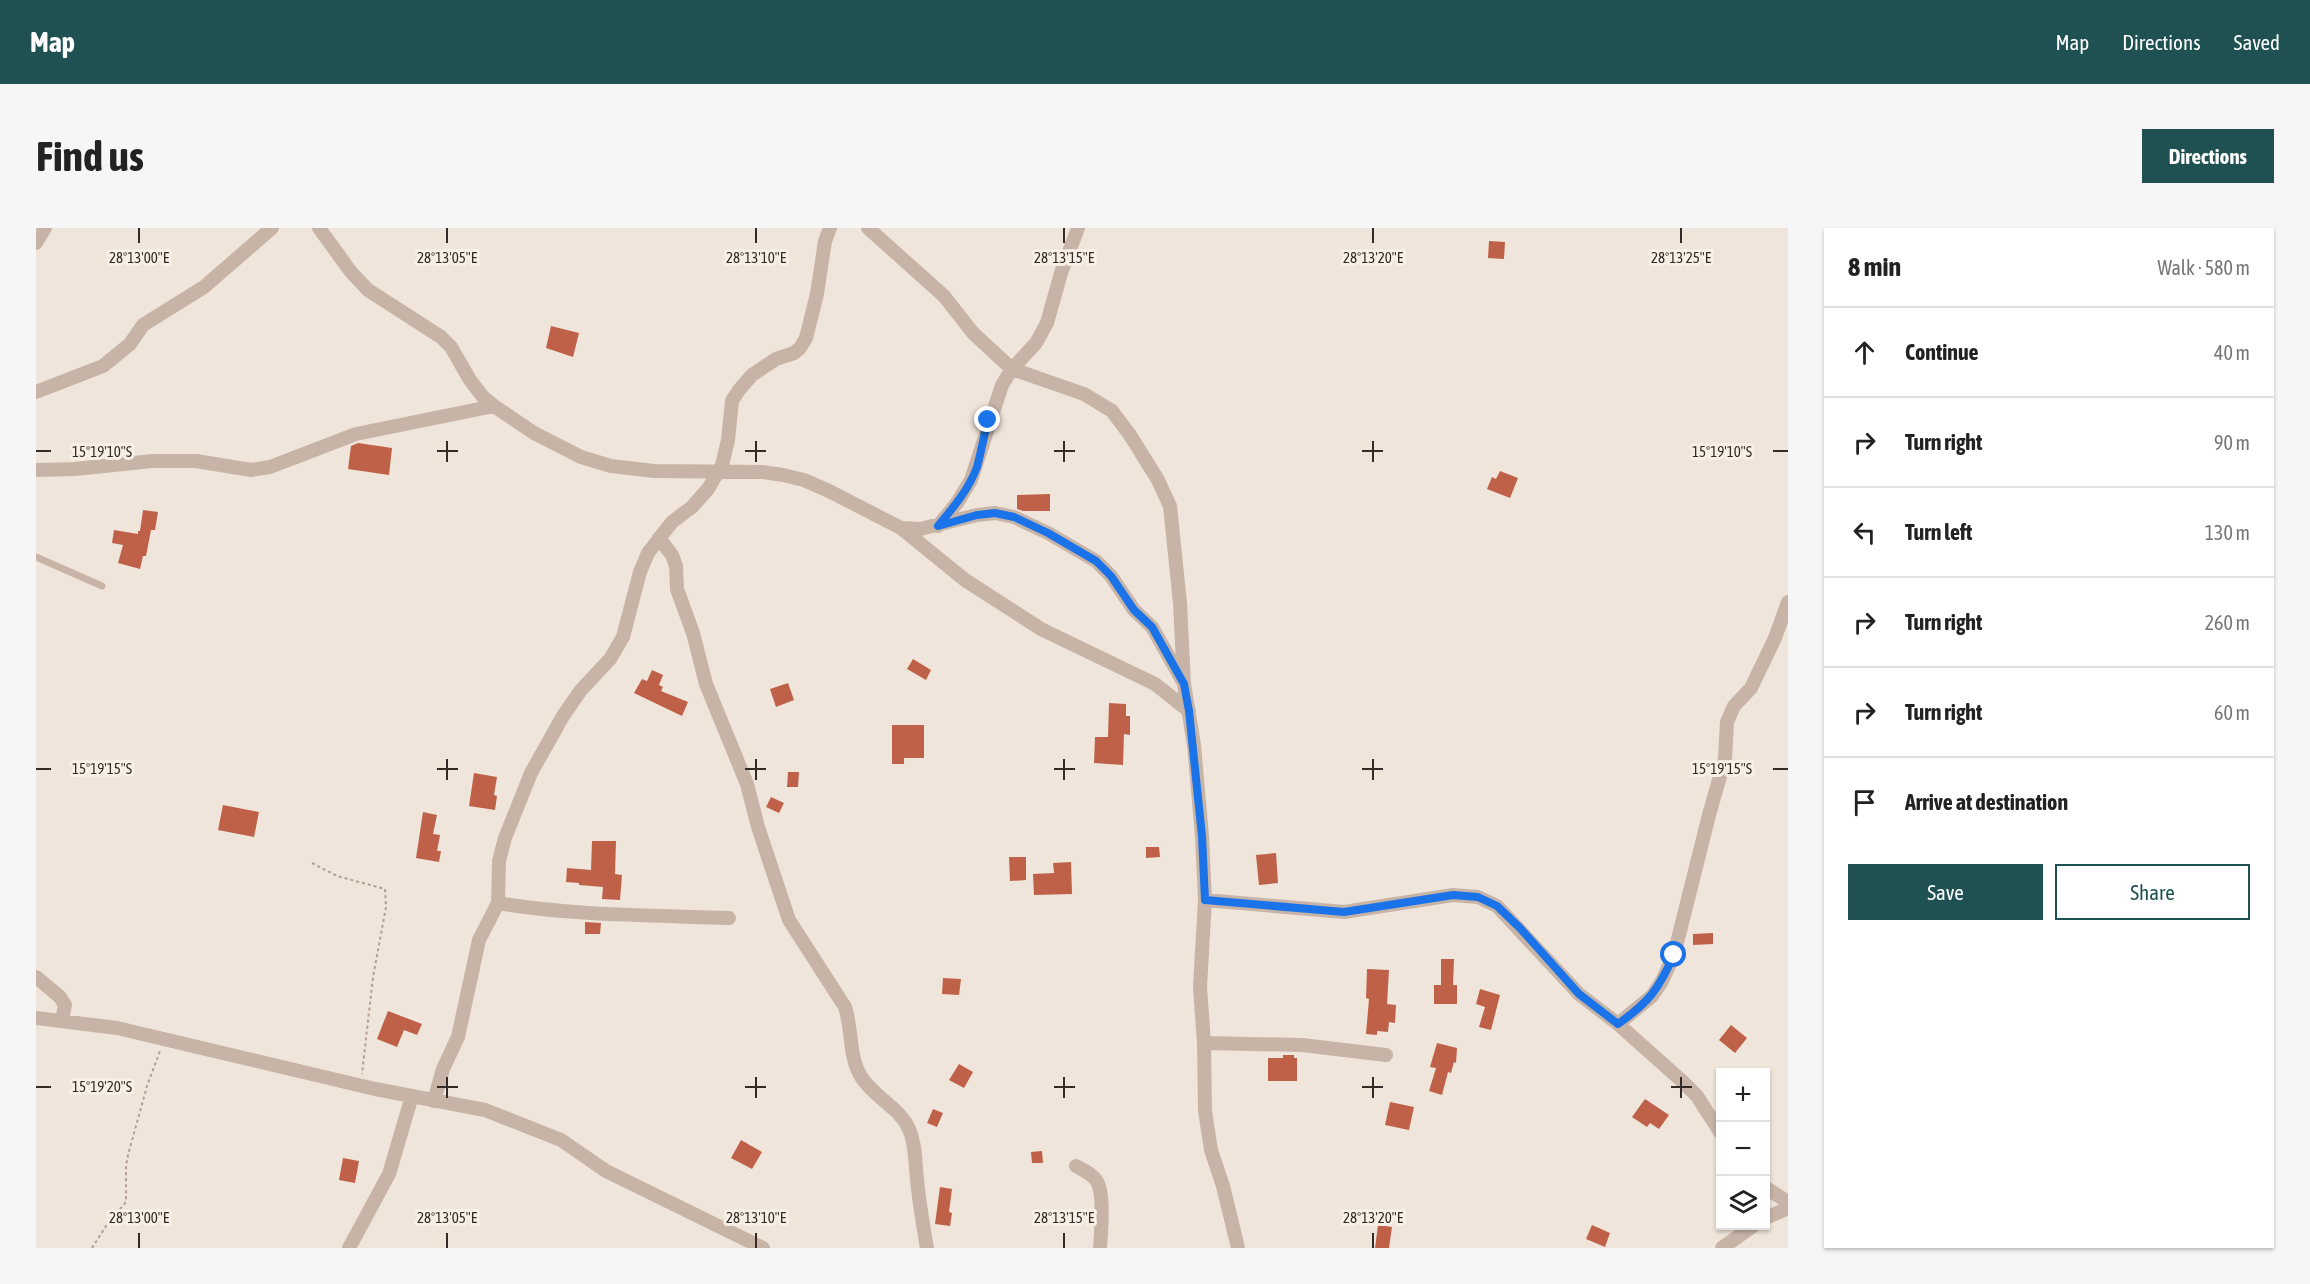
<!DOCTYPE html>
<meta charset="utf-8">
<style>
body{margin:0;font-family:"Asap Condensed",sans-serif;background:#f6f6f6;color:#222}
.controls{position:absolute;right:18px;bottom:18px;display:grid;overflow:hidden;border-radius:0px;box-shadow:0 2px 4px #0004}
.controls button{width:54px;height:54px;display:grid;place-items:center;padding:0;border:0;border-bottom:2px solid #e0e0e0;background:#fff;color:#222;font:30px sans-serif}
.stop{position:absolute;width:18px;height:18px;margin:-14px;border:4px solid #1a73e8;border-radius:50%;background:#fff}
.stop.end{background:#1a73e8;border-color:#fff;box-shadow:0 2px 6px #0008}
.list{margin:0;padding:0;list-style:none}
h2{display:flex;justify-content:space-between;align-items:center;height:78px;margin:0;padding:0 24px;font-size:26px}
h2 small{font-size:20px;font-weight:400;color:#767676}
.list li{display:grid;grid-template-columns:39px 1fr auto;gap:18px;align-items:center;box-sizing:border-box;height:90px;padding:0 24px;border-top:2px solid #e0e0e0}
.list b{display:block;font-size:22px;white-space:nowrap}
.list em{font-size:20px;font-style:normal;color:#767676}
.actions{display:flex;gap:12px;padding:18px 24px}
.actions a{flex:1;padding:14px 0;border:2px solid #1f5153;border-radius:0px;text-align:center;font-size:21px;color:#1f5153}
.actions .main{background:#1f5153;color:#fff}
.icon{flex:none;width:33px;height:33px;fill:none;stroke:currentColor;stroke-width:2;stroke-linecap:round;stroke-linejoin:round}
.map{position:relative;flex:none;width:1752px;height:1020px;overflow:hidden;border-radius:0px}
header{display:flex;align-items:center;gap:36px;box-sizing:border-box;height:84px;padding:0 30px;background:#1f5153;color:#fff}
header strong{font-size:28px}
nav{display:flex;gap:33px;margin-inline-start:auto;font-size:21px}
.intro{display:flex;align-items:center;justify-content:space-between;box-sizing:border-box;height:144px;padding:0 36px}
h1{margin:0;font-size:42px}
.button{padding:15px 27px;border-radius:0px;background:#1f5153;color:#fff;font-size:21px;font-weight:700}
main{display:flex;gap:36px;padding:0 36px}
aside{flex:1;background:#fff;border-radius:0px;box-shadow:0 2px 4px #0004}
.map>svg:first-child{display:block}
.building{fill:#bf6149}
.lines{fill:none;stroke-linecap:round;stroke-linejoin:round}
.path{stroke:#b39e91;stroke-width:2;stroke-dasharray:3 3;stroke-linecap:butt}
.lane{stroke:#c7b4a7;stroke-width:7}
.street{stroke:#c7b4a7;stroke-width:14}
.route{stroke:#1a73e8;stroke-width:8}
.ticks{fill:none;stroke:#342b27;stroke-width:2}
.ticks-label{font-size:15px;text-anchor:middle;fill:#342b27;stroke:#f8efe6;stroke-width:6;stroke-linejoin:round;paint-order:stroke}
</style>
<header>
<strong>Map</strong>
<nav><a>Map</a><a>Directions</a><a>Saved</a></nav>
</header>
<div class="intro"><h1>Find us</h1><a class="button">Directions</a></div>
<main>
<div class="map">
<svg width="1752" height="1020" viewBox="0 0 1752 1020">
<rect width="100%" height="100%" fill="#f0e5da"/>
<path class="building" d="M1453 13 1469 14 1468 31 1452 30Z
M515 98 543 105 537 129 510 120Z
M322 215 356 220 353 247 312 241 315 218Z
M1464 243 1482 250 1474 270 1451 261 1456 249 1460 251Z
M1014 266V283H987L981 281V267Z
M107 282 122 284 119 302H115L110 328H107L104 341 82 335 87 317 76 315 78 302 102 306V303H104Z
M877 431 895 442 890 452 871 441Z
M616 442 627 447 623 457 627 459 625 463 652 474 646 488 598 465 606 451 611 453Z
M752 455 758 472 740 479 734 461Z
M1073 475 1090 476V488H1094V507L1088 506 1087 537 1058 535 1059 509H1072Z
M856 497H888V530H868V536H856Z
M752 544H763L762 559H751Z
M438 545 461 549 458 567 461 568 459 582 433 578Z
M735 569 748 575 743 585 730 579Z
M187 577 223 584 218 609 182 602Z
M387 584 401 587 397 606 404 607 401 623H405L403 634 380 630Z
M556 613H580L579 646 586 647 584 672 566 671 567 659 543 657V655L530 654 531 640 555 642Z
M1110 619H1123L1124 629 1110 630Z
M1240 625 1242 655 1223 657 1220 627Z
M973 629H990V652L974 653Z
M1035 634 1036 666 998 667 997 646 1018 645 1017 635Z
M549 694 565 695 564 706H549Z
M1677 705V716L1657 717V706Z
M1405 731H1418L1417 757H1421V776H1398V757H1405Z
M1331 741 1353 742 1351 776 1360 777 1359 795 1353 794 1352 804 1341 803V807L1330 806 1333 771 1330 770Z
M907 750 925 751 923 767 906 766Z
M1444 761 1464 767 1455 802 1443 799 1449 779 1440 776Z
M352 783 386 796 381 807 368 802 361 819 341 811Z
M1695 797 1711 810 1699 825 1683 812Z
M1401 815 1421 820 1420 835 1418 834 1415 845 1412 844 1406 867 1393 863 1400 840 1394 839Z
M1247 827H1258V830H1261V853H1232V830H1247Z
M923 836 937 844 928 860 913 852Z
M1609 871 1633 887 1623 901 1614 895 1611 899 1596 889Z
M1354 874 1378 879 1373 902 1349 897Z
M897 881 907 885 901 899 891 895Z
M705 912 726 924 716 941 695 930Z
M1006 923 1007 935H996L995 924Z
M307 930 323 933 319 955 303 952Z
M904 959 916 961 913 984 916 985 914 998 899 996Z
M1342 997 1356 999 1353 1020H1339Z
M1556 997 1574 1005 1569 1019 1550 1011Z"/>
<g class="lines">
<path class="path" d="M276 635 301 648 349 661 350 679 337 749 326 846
M56 1020 72 995 90 974V938L92 927 111 858 124 823"/>
<path class="lane" d="M0 329 66 358"/>
<path class="street" d="M283 0 315 44 332 62 405 109 415 119 434 152 447 169 458 178 498 205 545 229 575 238 618 243 726 244 747 247 768 252 793 263 865 300 884 301 941 287 959 285 978 289 1012 305 1060 333 1075 348 1098 382 1116 399 1146 452
M832 0 908 68 937 105 976 141 1048 166 1076 183 1094 207 1122 252 1134 278 1144 375 1148 456 1158 517 1166 608 1169 672 1164 759 1168 815 1169 883 1175 922 1187 958 1202 1020
M0 15 9 0
M0 164 67 138 94 116 107 97 168 59 236 0
M0 242 39 241 116 233H160L215 242 234 239 320 206 458 178
M902 298 921 275 935 252 966 157 976 141 1000 115 1011 95 1025 45 1042 0
M865 300 929 352 1005 401 1119 456 1153 483
M623 310 636 327 640 338 641 361 657 405 670 456 711 556 722 599 753 692 809 779C817 803 812 829 826 850 839 870 864 880 873 901 880 917 879 934 881 951 883 974 887 997 891 1020
M1169 672 1308 684 1417 667 1442 669 1461 678 1543 766 1582 796 1646 853 1661 868 1684 904
M462 675C538 688 616 687 693 690
M0 749 24 769 29 777 26 792
M0 790 81 800 339 861 449 882 525 912 570 943 727 1020
M1582 796 1616 768 1626 753 1638 727 1673 587 1689 531 1691 494 1698 478 1715 460 1739 410 1752 374
M1168 815 1266 817 1350 827
M398 873 407 841 422 809 443 712 462 675 463 633 469 610 495 545 527 488 545 462 574 431 587 409 604 344 612 325 636 294 656 279 672 261 686 237 692 212 696 173 703 162 716 147 740 131 758 125 764 120 770 110 781 66 789 13 794 0
M1040 938C1047 942 1055 945 1060 952 1069 964 1065 1004 1064 1020
M1730 960 1752 974
M1730 990 1752 980
M313 1020 353 946 376 868
M1686 1020 1717 998"/>
</g>
<g class="lines">
<path class="route" d="M952 192C948 208 945 224 941 239 933 261 917 280 902 298L941 287 959 285 978 289 1012 305 1060 333 1075 348 1098 382 1116 399 1148 456 1153 483 1166 608 1169 672 1308 684 1417 667 1442 669 1461 678 1484 700 1543 766 1582 796C1613 774 1622 762 1638 727"/>
</g>
<path class="ticks" d="M103 0V15M411 0V15M720 0V15M1028 0V15M1337 0V15M1645 0V15M411 213V234M720 213V234M1028 213V234M1337 213V234M0 223H15M401 223H422M709 223H730M1018 223H1039M1326 223H1347M1737 223H1752M411 531V552M720 531V552M1028 531V552M1337 531V552M0 541H15M401 541H422M709 541H730M1018 541H1039M1326 541H1347M1737 541H1752M411 849V870M720 849V870M1028 849V870M1337 849V870M1645 849V870M0 859H15M401 859H422M709 859H730M1018 859H1039M1326 859H1347M1635 859H1656M103 1005V1020M411 1005V1020M720 1005V1020M1028 1005V1020M1337 1005V1020"/>
<g class="ticks-label">
<text x="103" y="35">28°13'00"E</text>
<text x="411" y="35">28°13'05"E</text>
<text x="720" y="35">28°13'10"E</text>
<text x="1028" y="35">28°13'15"E</text>
<text x="1337" y="35">28°13'20"E</text>
<text x="1645" y="35">28°13'25"E</text>
<text x="66" y="229">15°19'10"S</text>
<text x="1686" y="229">15°19'10"S</text>
<text x="66" y="546">15°19'15"S</text>
<text x="1686" y="546">15°19'15"S</text>
<text x="66" y="864">15°19'20"S</text>
<text x="103" y="995">28°13'00"E</text>
<text x="411" y="995">28°13'05"E</text>
<text x="720" y="995">28°13'10"E</text>
<text x="1028" y="995">28°13'15"E</text>
<text x="1337" y="995">28°13'20"E</text>
</g>
</svg>
<div class="controls">
<button>+</button>
<button>−</button>
<button><svg class="icon" aria-label="layers" viewBox="0 0 24 24"><path d="M12 4l9 5-9 5-9-5zM3 14l9 5 9-5"/></svg></button>
</div>
<div class="stop" style="left:1638px;top:727px"></div>
<div class="stop end" style="left:952px;top:192px"></div>
</div>
<aside>
<h2>8 min<small>Walk · 580 m</small></h2>
<ul class="list">
<li><svg class="icon" aria-label="ahead" viewBox="0 0 24 24"><path d="M12 20V5M6 11l6-6 6 6"/></svg><div><b>Continue</b></div><em>40 m</em></li>
<li><svg class="icon" aria-label="right" viewBox="0 0 24 24"><path d="M7 20v-9h11M14 6l5 5-5 5"/></svg><div><b>Turn right</b></div><em>90 m</em></li>
<li><svg class="icon" aria-label="left" viewBox="0 0 24 24"><path d="M17 20v-9H6M10 6l-5 5 5 5"/></svg><div><b>Turn left</b></div><em>130 m</em></li>
<li><svg class="icon" aria-label="right" viewBox="0 0 24 24"><path d="M7 20v-9h11M14 6l5 5-5 5"/></svg><div><b>Turn right</b></div><em>260 m</em></li>
<li><svg class="icon" aria-label="right" viewBox="0 0 24 24"><path d="M7 20v-9h11M14 6l5 5-5 5"/></svg><div><b>Turn right</b></div><em>60 m</em></li>
<li><svg class="icon" aria-label="arrive" viewBox="0 0 24 24"><path d="M6 21V4h12l-3 4 3 4H6"/></svg><div><b>Arrive at destination</b></div></li>
</ul>
<div class="actions"><a class="main">Save</a><a>Share</a></div>
</aside>
</main>
